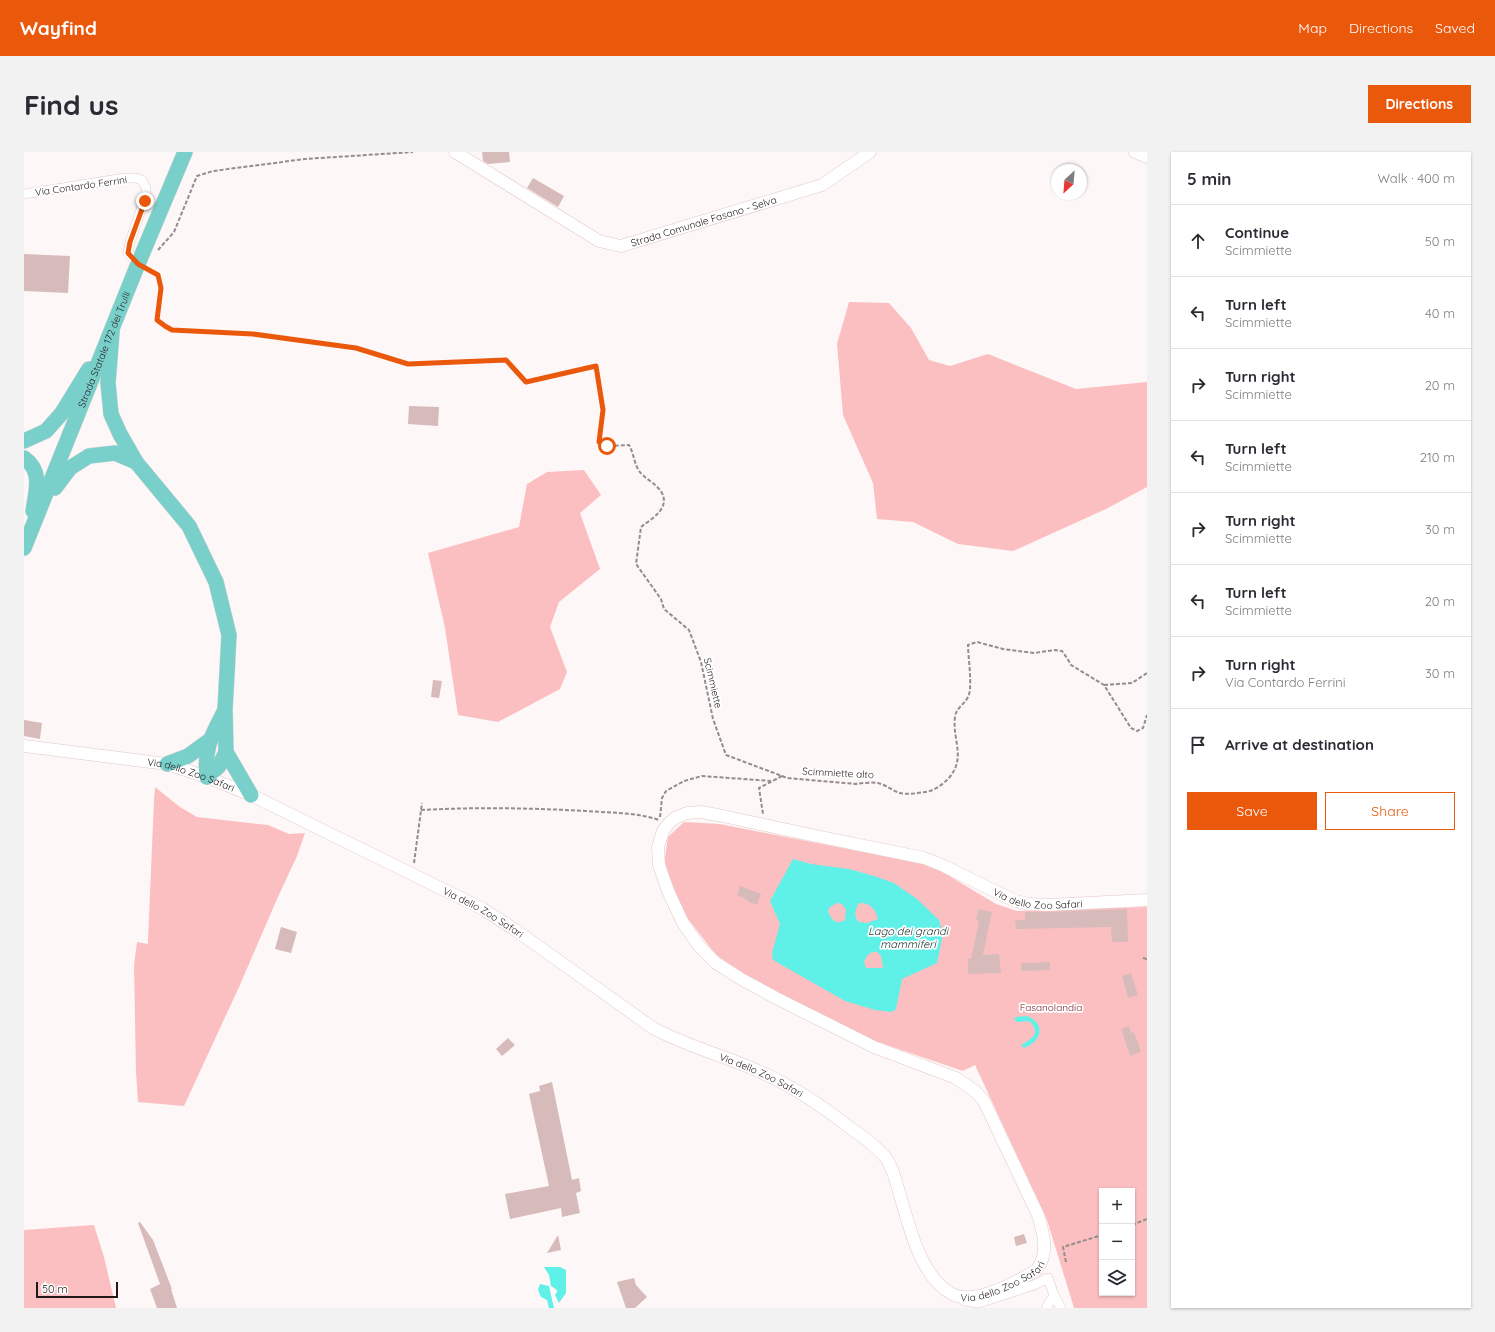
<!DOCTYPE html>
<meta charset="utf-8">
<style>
body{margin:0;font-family:Quicksand,sans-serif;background:#f2f2f3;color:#2b2b33}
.controls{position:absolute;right:12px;bottom:12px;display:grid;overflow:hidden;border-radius:0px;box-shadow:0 1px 3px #0004}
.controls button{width:36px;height:36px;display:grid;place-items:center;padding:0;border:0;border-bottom:1px solid #e1e1e2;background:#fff;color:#2b2b33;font:20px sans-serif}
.compass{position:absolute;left:1027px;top:12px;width:36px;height:36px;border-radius:50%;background:#fff;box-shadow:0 1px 3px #0004;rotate:206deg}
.scale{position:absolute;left:12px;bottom:10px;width:82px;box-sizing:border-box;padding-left:4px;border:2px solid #221818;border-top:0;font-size:11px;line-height:14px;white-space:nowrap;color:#221818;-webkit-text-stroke:3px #fff;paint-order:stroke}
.stop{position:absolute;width:12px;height:12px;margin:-9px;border:3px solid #ea580c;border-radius:50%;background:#fff}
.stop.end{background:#ea580c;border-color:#fff;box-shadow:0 1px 4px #0008}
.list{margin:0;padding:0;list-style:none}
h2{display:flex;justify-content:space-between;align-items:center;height:52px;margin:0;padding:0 16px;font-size:17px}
h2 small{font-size:13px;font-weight:400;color:#7c7c81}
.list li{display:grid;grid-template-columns:26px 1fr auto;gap:12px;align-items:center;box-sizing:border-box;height:72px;padding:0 16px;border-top:1px solid #e1e1e2}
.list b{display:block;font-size:15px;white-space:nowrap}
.list p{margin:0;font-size:13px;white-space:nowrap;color:#7c7c81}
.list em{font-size:13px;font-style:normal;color:#7c7c81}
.actions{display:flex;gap:8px;padding:12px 16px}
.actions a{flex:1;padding:9px 0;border:1px solid #ea580c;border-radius:0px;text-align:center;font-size:14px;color:#ea580c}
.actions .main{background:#ea580c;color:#fff}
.icon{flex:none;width:22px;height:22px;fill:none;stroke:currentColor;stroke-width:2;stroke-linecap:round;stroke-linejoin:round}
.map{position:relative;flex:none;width:1123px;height:1156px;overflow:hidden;border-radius:0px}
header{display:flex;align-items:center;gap:24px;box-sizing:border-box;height:56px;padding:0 20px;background:#ea580c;color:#fff}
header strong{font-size:19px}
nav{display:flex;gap:22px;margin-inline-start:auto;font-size:14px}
.intro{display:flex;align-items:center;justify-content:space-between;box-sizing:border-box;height:96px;padding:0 24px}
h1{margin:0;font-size:28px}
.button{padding:10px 18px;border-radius:0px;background:#ea580c;color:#fff;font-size:14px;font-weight:700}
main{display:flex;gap:24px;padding:0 24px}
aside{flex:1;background:#fff;border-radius:0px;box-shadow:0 1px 3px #0004}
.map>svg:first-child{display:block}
.green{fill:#fcbfc1;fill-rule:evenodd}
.water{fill:#5ff1e8;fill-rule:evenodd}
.building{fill:#d7bbbb}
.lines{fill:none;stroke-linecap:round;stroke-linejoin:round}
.minor-casing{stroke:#e4c7c8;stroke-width:10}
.tertiary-casing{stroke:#e4c7c8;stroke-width:13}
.primary-casing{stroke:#d7d5d5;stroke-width:16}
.path{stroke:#958d8d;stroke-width:2;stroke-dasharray:4 2;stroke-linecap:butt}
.minor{stroke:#fff;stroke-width:9}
.tertiary{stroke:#fff;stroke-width:12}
.primary{stroke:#79d0cb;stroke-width:15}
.route{stroke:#ea580c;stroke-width:5}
.labels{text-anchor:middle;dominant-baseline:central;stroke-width:3.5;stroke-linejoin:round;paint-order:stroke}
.street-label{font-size:10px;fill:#221818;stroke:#fff}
.park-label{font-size:10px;fill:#741a29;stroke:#fff}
.water-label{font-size:11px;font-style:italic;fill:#172f2d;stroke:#fff}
</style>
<header>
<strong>Wayfind</strong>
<nav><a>Map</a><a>Directions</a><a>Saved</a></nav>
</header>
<div class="intro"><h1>Find us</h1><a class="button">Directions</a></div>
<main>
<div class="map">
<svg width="1123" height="1156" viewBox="0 0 1123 1156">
<rect width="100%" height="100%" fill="#fdf7f7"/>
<path class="green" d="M825 150 865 151 887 176 905 208 926 214 964 202 1052 237 1123 230V335L1082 357 989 399 934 392 889 370 853 367 849 331 819 263 813 192Z
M560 318 577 343 556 361 576 417 535 450 526 475 543 520 536 537 474 570 434 563 421 476 404 401 495 375 503 332 523 320Z
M131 635 156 655 173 665 244 673 265 682 281 681 273 704 253 747 215 835 160 954 114 950 112 919 110 813 113 790 124 792V788L130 648Z
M660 670 696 672 900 712 917 719 972 752 993 759 1123 755V1156H1050L1023 1068 951 913 939 919 848 888 733 830 692 803 661 763 640 712 644 685ZM1078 1039H1108V1141H1078Z
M70 1073 80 1105 92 1156H0V1078Z"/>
<path class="water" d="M769 707 787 712 825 717 850 724 870 731 893 747 915 768 919 782 913 811 878 827 872 857 868 860 851 858 821 849 749 808 748 801 756 772 746 749ZM813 751 818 752 822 758 821 768C812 774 807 767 804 759L806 755ZM835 751C847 751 851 757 854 767L843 771 835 770C829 764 831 758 835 751ZM848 800H853L857 804 859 816H842L840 810 843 804Z
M1003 864C1023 872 1017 890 1000 896L997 893C1008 887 1018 881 1005 869L993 870 990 867 992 865Z
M520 1115H536L542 1118V1141L535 1151 531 1143 533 1140V1138L527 1134 525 1123Z
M516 1132 525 1134 530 1156H525L523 1148 517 1145 514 1138Z"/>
<path class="building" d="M458 0H485L486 10 464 12 459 9Z
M509 26 540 44 534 55 503 36Z
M0 102 46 104 44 141 0 139Z
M385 254 415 255 414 274 384 272Z
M409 528 418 529 415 546 407 545Z
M0 568 18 571 16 587 0 584Z
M716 734 737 742 733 753 723 749 724 748 713 743Z
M954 757 968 760 959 803 975 802 977 821 944 822V807H947L955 769 952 768Z
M1103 757 1104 790H1088L1087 775 992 777 991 768H1001V760H1024Z
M257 775 273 780 267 801 251 797Z
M1026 810V818L997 819V811Z
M1107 821 1114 843 1104 846 1098 824Z
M1105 874 1107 881 1110 880 1117 900 1106 904 1097 877Z
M484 886 491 893 478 904 472 897Z
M528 930 548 1028 555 1026 557 1039 552 1041 556 1061 538 1065 537 1056 486 1067 481 1042 525 1034 505 942 516 939 515 934Z
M116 1070 129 1088 148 1137H147L153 1156H133L126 1137 136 1132 114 1071Z
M1000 1082 1003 1091 992 1094 990 1085Z
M534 1083 537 1098 523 1101Z
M610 1126 612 1133 623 1145 611 1156H602L593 1130Z"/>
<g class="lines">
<defs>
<path id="minor" d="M0 42 101 26H111L118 28 122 36V43L106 90 104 101 114 112
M1030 1143 1037 1156
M940 1149 955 1151 1010 1133 1024 1126 1030 1143 1022 1156"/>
<g id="tertiary">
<path id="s1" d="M431 0 575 89 597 94 798 33 846 0"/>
<path d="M1111 0 1123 5"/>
<path id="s2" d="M0 594 143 612 183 625 227 643 459 757 490 777 629 876C662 894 698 903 732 918 765 932 797 953 825 975 838 984 852 994 862 1006 870 1017 872 1031 876 1043 885 1074 897 1126 928 1142 948 1153 987 1133 1004 1123 1008 1121 1012 1119 1014 1116 1025 1099 1019 1080 1014 1063L960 949 952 940 932 926 850 895 754 847 717 827 692 811 675 794 659 771 644 739 635 713 634 695 639 679 645 671 651 666 663 661 677 660 699 664 792 684 900 706 920 714 991 749 1006 752 1024 753 1123 748"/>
</g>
<g id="primary">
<path d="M88 180 84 231 87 262 96 282 112 310 165 374 192 430 205 483 201 558 202 600 227 643"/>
<path d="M0 289 22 279 38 261 65 217"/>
<path d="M0 306C19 319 12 339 9 359"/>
<path d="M31 336 46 316 65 304 91 301 112 310"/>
<path id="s3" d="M0 396 114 112 161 0"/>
<path d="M143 612 164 604 186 588"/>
<path d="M183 625C180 596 187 585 200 560"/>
<path d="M183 625 195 614 202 600"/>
</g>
</defs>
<use href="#minor" class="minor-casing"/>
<use href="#tertiary" class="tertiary-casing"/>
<use href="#primary" class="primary-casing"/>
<path class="path" d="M134 98 150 80 173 24 189 19 281 7 389 0
M126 118 134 123 137 136 133 168 141 174 148 178 229 182 332 196 384 212 482 208 501 230 572 214 579 258 575 290 583 294 605 293C610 302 610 311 615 319 621 327 633 332 638 341 646 357 627 367 617 375L612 412 637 447 640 457 665 478 677 510 689 567 702 603 758 624 735 636 739 662
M1080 533 1108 531 1123 521
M758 624 763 626 832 632C839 631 847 630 854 631 862 633 869 639 876 641 883 643 894 641 901 640 910 639 918 633 924 627 943 606 928 589 931 565 932 556 940 553 944 545 949 537 944 504 944 493L953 490 979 497 1010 501 1031 498 1038 499 1043 506 1047 513 1080 533 1107 576 1113 579 1119 576 1123 563
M397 658C452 655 507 656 562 659 587 661 611 660 635 668
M636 665 638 646 642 639 660 629 678 624 747 629
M390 711 398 651
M1119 806 1123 807
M1108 1073 1123 1067
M1042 1110 1039 1095 1078 1083"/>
<use href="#minor" class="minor"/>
<use href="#tertiary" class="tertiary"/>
<use href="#primary" class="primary"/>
</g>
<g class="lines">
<path class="route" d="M121 49 106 90 104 101 114 112 134 123 137 136 133 168 141 174 148 178 229 182 332 196 384 212 482 208 502 230 572 214 579 258 575 290 583 294"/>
</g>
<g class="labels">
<g class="street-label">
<text transform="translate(57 34) rotate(-8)">Via Contardo Ferrini</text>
<text stroke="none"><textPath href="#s1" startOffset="278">Strada Comunale Fasano - Selva</textPath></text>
<text stroke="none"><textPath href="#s3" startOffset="214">Strada Statale 172 dei Trulli</textPath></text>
<text transform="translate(689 531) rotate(77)">Scimmiette</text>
<text transform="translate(814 621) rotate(3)">Scimmiette alto</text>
<text stroke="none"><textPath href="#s2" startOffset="170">Via dello Zoo Safari</textPath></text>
<text stroke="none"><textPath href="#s2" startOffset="2246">Via dello Zoo Safari</textPath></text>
<text stroke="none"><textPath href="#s2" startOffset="494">Via dello Zoo Safari</textPath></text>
<text stroke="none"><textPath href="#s2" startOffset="818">Via dello Zoo Safari</textPath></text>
<text stroke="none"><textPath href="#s2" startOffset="1178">Via dello Zoo Safari</textPath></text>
</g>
<g class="park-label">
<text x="1027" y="855">Fasanolandia</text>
</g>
<g class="water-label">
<text x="884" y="779">Lago dei grandi<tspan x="884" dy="13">mammiferi</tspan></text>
</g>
</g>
</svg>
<div class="controls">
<button>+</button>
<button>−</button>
<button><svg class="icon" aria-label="layers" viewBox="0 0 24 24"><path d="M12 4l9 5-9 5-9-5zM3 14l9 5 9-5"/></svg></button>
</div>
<svg class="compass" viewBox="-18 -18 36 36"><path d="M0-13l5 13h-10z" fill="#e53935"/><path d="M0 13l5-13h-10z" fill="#7c7c81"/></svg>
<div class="scale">50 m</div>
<div class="stop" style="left:583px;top:294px"></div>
<div class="stop end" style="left:121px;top:49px"></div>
</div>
<aside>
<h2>5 min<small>Walk · 400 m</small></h2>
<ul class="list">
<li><svg class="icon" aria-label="ahead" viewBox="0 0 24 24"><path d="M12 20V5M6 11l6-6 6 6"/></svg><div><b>Continue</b><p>Scimmiette</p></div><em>50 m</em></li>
<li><svg class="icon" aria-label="left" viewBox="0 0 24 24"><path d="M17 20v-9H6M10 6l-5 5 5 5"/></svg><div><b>Turn left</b><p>Scimmiette</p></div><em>40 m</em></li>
<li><svg class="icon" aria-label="right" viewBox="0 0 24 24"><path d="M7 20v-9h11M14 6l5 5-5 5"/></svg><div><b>Turn right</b><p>Scimmiette</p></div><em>20 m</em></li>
<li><svg class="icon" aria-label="left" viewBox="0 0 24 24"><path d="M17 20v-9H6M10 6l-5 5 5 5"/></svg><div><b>Turn left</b><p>Scimmiette</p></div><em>210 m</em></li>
<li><svg class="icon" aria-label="right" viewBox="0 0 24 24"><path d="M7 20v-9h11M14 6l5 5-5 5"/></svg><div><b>Turn right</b><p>Scimmiette</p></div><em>30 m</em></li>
<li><svg class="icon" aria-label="left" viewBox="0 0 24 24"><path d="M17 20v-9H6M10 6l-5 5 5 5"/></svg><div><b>Turn left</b><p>Scimmiette</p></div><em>20 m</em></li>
<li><svg class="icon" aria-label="right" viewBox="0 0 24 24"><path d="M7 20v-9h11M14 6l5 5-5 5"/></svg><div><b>Turn right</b><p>Via Contardo Ferrini</p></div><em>30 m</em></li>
<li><svg class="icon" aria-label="arrive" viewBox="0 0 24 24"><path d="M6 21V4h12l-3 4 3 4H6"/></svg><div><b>Arrive at destination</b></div></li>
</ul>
<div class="actions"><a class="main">Save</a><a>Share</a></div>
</aside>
</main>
